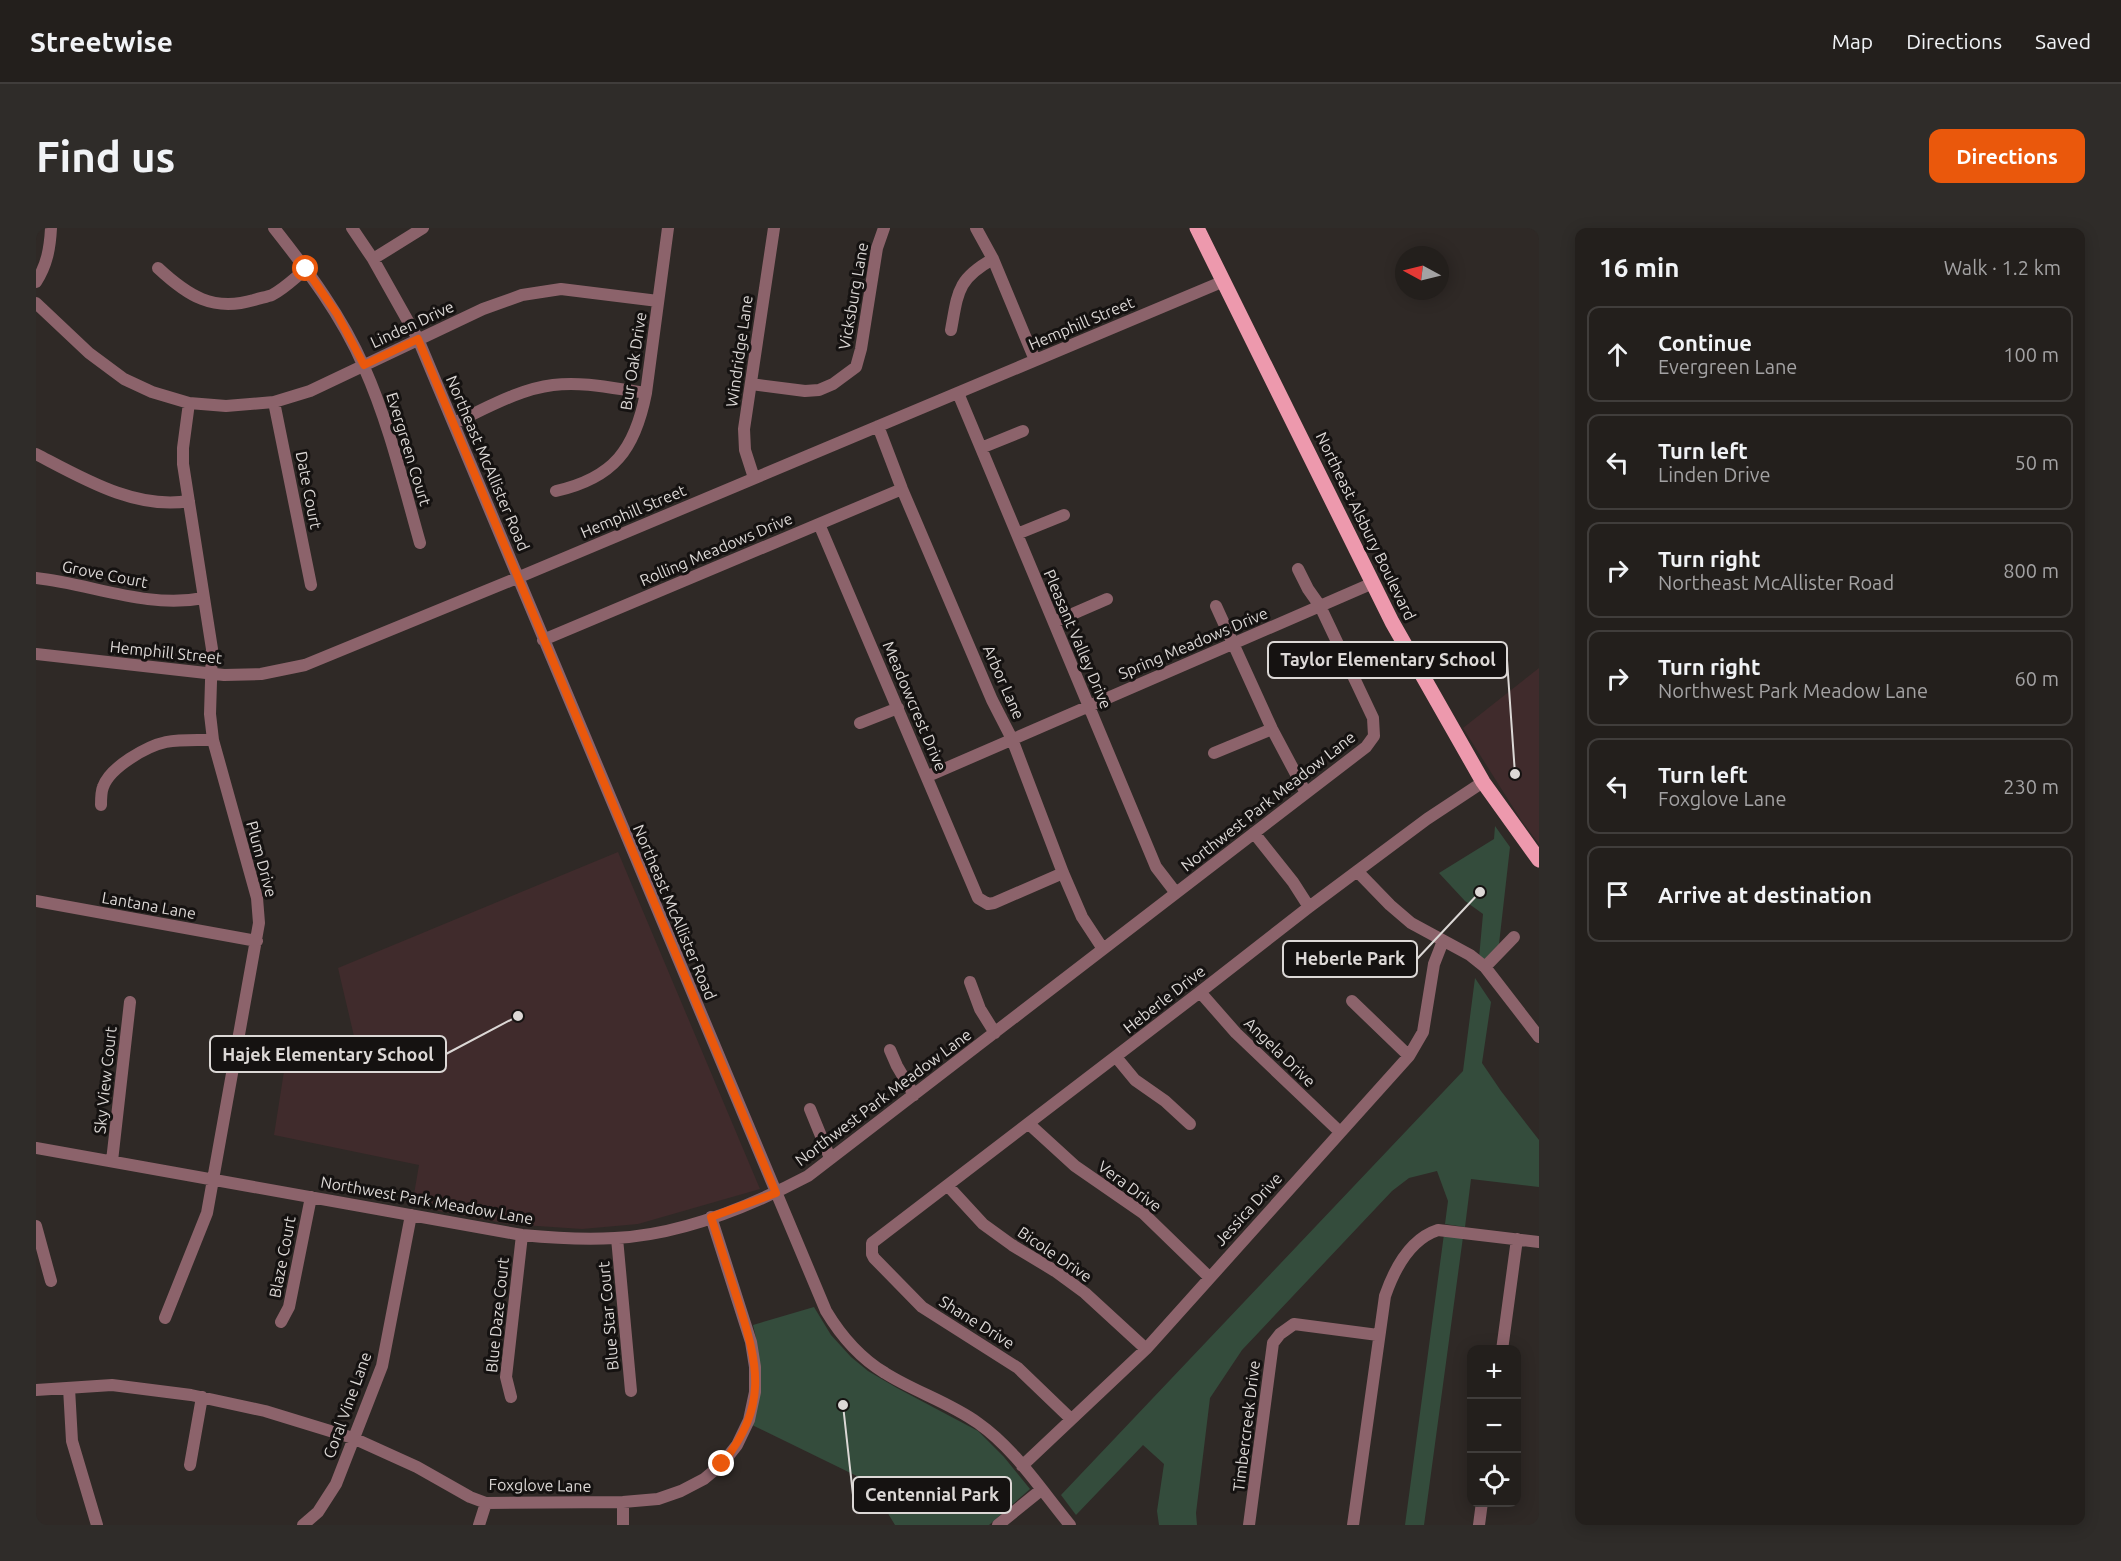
<!DOCTYPE html>
<meta charset="utf-8">
<style>
body{margin:0;font-family:Ubuntu,sans-serif;background:#2f2c29;color:#f1f3f6}
.controls{position:absolute;right:18px;bottom:18px;display:grid;overflow:hidden;border-radius:12px;box-shadow:0 3px 15px #0003}
.controls button{width:54px;height:54px;display:grid;place-items:center;padding:0;border:0;border-bottom:2px solid #403d3b;background:#231f1c;color:#f1f3f6;font:30px sans-serif}
.compass{position:absolute;left:1359px;top:18px;width:54px;height:54px;border-radius:50%;background:#231f1c;box-shadow:0 3px 15px #0003;rotate:277deg}
.stop{position:absolute;width:18px;height:18px;margin:-14px;border:4px solid #ea580c;border-radius:50%;background:#fff}
.stop.end{background:#ea580c;border-color:#fff;box-shadow:0 2px 6px #0008}
.list{margin:0;padding:0;list-style:none}
h2{display:flex;justify-content:space-between;align-items:center;height:78px;margin:0;padding:0 24px;font-size:26px}
h2 small{font-size:20px;font-weight:400;color:#a3a2a3}
.list li{display:grid;grid-template-columns:39px 1fr auto;gap:18px;align-items:center;box-sizing:border-box;height:96px;margin:0 12px 12px;padding:0 12px;border:2px solid #403d3b;border-radius:12px}
.list b{display:block;font-size:22px;white-space:nowrap}
.list p{margin:0;font-size:20px;white-space:nowrap;color:#a3a2a3}
.list em{font-size:20px;font-style:normal;color:#a3a2a3}
.icon{flex:none;width:33px;height:33px;fill:none;stroke:currentColor;stroke-width:2;stroke-linecap:round;stroke-linejoin:round}
.map{position:relative;flex:none;width:1503px;height:1297px;overflow:hidden;border-radius:12px}
header{display:flex;align-items:center;gap:36px;box-sizing:border-box;height:84px;padding:0 30px;background:#231f1c;border-bottom:2px solid #403d3b}
header strong{font-size:28px}
nav{display:flex;gap:33px;margin-inline-start:auto;font-size:21px}
.intro{display:flex;align-items:center;justify-content:space-between;box-sizing:border-box;height:144px;padding:0 36px}
h1{margin:0;font-size:42px}
.button{padding:15px 27px;border-radius:12px;background:#ea580c;color:#fff;font-size:21px;font-weight:700}
main{display:flex;gap:36px;padding:0 36px}
aside{flex:1;background:#231f1c;border-radius:12px;box-shadow:0 3px 15px #0003}
.map>svg:first-child{display:block}
.education{fill:#402b2c}
.green{fill:#344c3c}
.lines{fill:none;stroke-linecap:round;stroke-linejoin:round}
.minor{stroke:#8c636b;stroke-width:12}
.major{stroke:#ed99ad;stroke-width:15}
.route{stroke:#ea580c;stroke-width:8}
.labels{text-anchor:middle;dominant-baseline:central;stroke-width:6;stroke-linejoin:round;paint-order:stroke}
.street-label{font-size:16px;fill:#dcd8d6;stroke:#151211}
.leader{fill:none;stroke:#dcd8d6;stroke-width:2}
.callout-dot{fill:#dcd8d6;stroke:#151211;stroke-width:2}
.callout{fill:#151211;stroke:#dcd8d6;stroke-width:2}
.callout-label{font-size:18px;text-anchor:middle;font-weight:bold;fill:#dcd8d6}
</style>
<header>
<strong>Streetwise</strong>
<nav><a>Map</a><a>Directions</a><a>Saved</a></nav>
</header>
<div class="intro"><h1>Find us</h1><a class="button">Directions</a></div>
<main>
<div class="map">
<svg width="1503" height="1297" viewBox="0 0 1503 1297">
<rect width="100%" height="100%" fill="#2f2926"/>
<path class="education" d="M1503 440V616L1485 592 1427 500Z
M582 624 724 961 602 996 546 1001 472 996 376 978 383 937 238 907 249 837 325 838 302 740Z"/>
<path class="green" d="M1459 598 1474 619 1463 716 1449 731 1443 730 1447 686 1429 673 1403 645 1458 611Z
M1439 750 1455 774 1446 835 1465 863 1503 912V959L1435 951 1429 999 1409 996 1412 973 1401 943 1373 950 1356 963 1206 1122 1174 1170 1160 1285 1161 1297H1123L1121 1283 1128 1236 1107 1217 1040 1287 1025 1267 1427 843Z
M1408 1006 1427 1009 1388 1297H1369Z
M778 1079 795 1107 815 1129 832 1143 861 1160 942 1203 968 1229 994 1261 953 1297H859L833 1254 716 1197 720 1110 717 1097Z"/>
<g class="lines">
<path class="minor" d="M238 0C272 43 306 88 328 139 353 195 367 255 384 315
M316 0 337 31 382 111 790 1083C805 1108 824 1130 849 1145 879 1164 913 1174 942 1195 979 1221 1005 1262 1034 1297
M940 0 957 31 999 132
M337 31 387 0
M122 40C152 68 177 84 218 72 224 70 231 69 236 67 248 61 260 49 270 41
M0 54C11 37 14 20 15 0
M0 75 53 125 88 151 116 164 153 175 190 178 238 174 274 163 447 81 486 67 525 61 622 73
M915 102C922 64 921 51 957 31
M715 156 769 163 783 162 797 156 820 139 825 121 841 20 848 0
M922 165 1120 639 1140 665
M238 174 275 357
M418 195C449 181 483 161 517 157 548 153 580 161 610 165
M842 198 866 261 956 472 976 511 1027 645 1046 689 1067 721
M945 220 987 203
M0 226C46 250 99 282 153 273
M718 250 709 222 708 201 738 0
M520 263C578 250 599 221 610 165L632 0
M783 296 942 670 952 676 958 675 1027 645
M981 306 1028 287
M0 350C56 356 110 381 168 370
M1180 378 1236 501 1270 565
M1018 394 1071 371
M507 412 866 261
M0 426 188 447 225 446 269 437 481 350 1188 53
M824 495 862 480
M1178 525 1236 501
M892 548 1337 355
M65 577C65 571 65 564 67 559 74 539 111 518 130 514 145 511 161 512 177 512
M1218 605 1257 654 1273 679
M1321 643 1354 677 1375 695 1434 727 1449 739 1503 809
M0 673 221 713
M1449 739 1478 709
M934 754 944 781 959 805
M1164 764 1200 805 1304 904
M1316 773 1373 828
M854 822 861 838 878 867
M1080 829 1099 852 1129 873 1154 896
M774 881 794 930
M993 896 1039 938 1107 985 1173 1049
M0 920 486 1007C517 1010 548 1012 579 1010 644 1007 715 978 772 948L1330 519 1338 508 1337 490 1284 378 1272 361 1262 341
M76 933 94 774
M912 958 947 996 976 1017 1019 1043 1049 1065 1110 1121
M0 998 15 1053
M581 1010 595 1163
M129 1090 171 985 223 695 221 670 177 512 174 486 176 421 147 236V220L153 175
M245 1094 253 1079 275 969
M1466 1122 1481 1011
M33 1160 36 1213 61 1297
M0 1162 76 1157 155 1167 229 1183 317 1210 381 1239 434 1269 450 1275 587 1274 622 1271 645 1263 668 1251 686 1236 701 1217 713 1192 719 1164V1139L715 1114 675 989
M475 1169 470 1149 486 1007
M1035 1191 982 1140 886 1079 838 1030 836 1026V1015L1164 764 1273 679 1391 591 1447 554
M154 1237 166 1169
M986 1238 1110 1121 1373 828 1387 804 1398 736 1407 713
M587 1274V1297
M267 1297 282 1284 300 1256 346 1138 375 987
M443 1297 450 1275
M962 1297 1005 1262
M1213 1297 1237 1115 1244 1106 1258 1096 1342 1107
M1317 1297 1349 1068C1358 1042 1374 1011 1402 1002L1503 1014
M1443 1297 1446 1274"/>
<path class="major" d="M1161 0 1356 394 1447 554 1503 632"/>
</g>
<g class="lines">
<path class="route" d="M270 41 301 86 328 137 382 111 740 965 675 989C684 1017 693 1045 702 1073 723 1139 732 1178 686 1236"/>
</g>
<g class="labels">
<g class="street-label">
<text transform="translate(817 68) rotate(-80)">Vicksburg Lane</text>
<text transform="translate(1045 95) rotate(-23)">Hemphill Street</text>
<text transform="translate(376 96) rotate(-25)">Linden Drive</text>
<text transform="translate(703 123) rotate(-82)">Windridge Lane</text>
<text transform="translate(597 133) rotate(-81)">Bur Oak Drive</text>
<text transform="translate(373 221) rotate(73)">Evergreen Court</text>
<text transform="translate(452 235) rotate(67)">Northeast McAllister Road</text>
<text transform="translate(273 262) rotate(79)">Date Court</text>
<text transform="translate(597 283) rotate(-23)">Hemphill Street</text>
<text transform="translate(1330 298) rotate(64)">Northeast Alsbury Boulevard</text>
<text transform="translate(680 321) rotate(-23)">Rolling Meadows Drive</text>
<text transform="translate(69 346) rotate(11)">Grove Court</text>
<text transform="translate(1042 411) rotate(67)">Pleasant Valley Drive</text>
<text transform="translate(1157 415) rotate(-23)">Spring Meadows Drive</text>
<text transform="translate(130 424) rotate(6)">Hemphill Street</text>
<text transform="translate(968 454) rotate(66)">Arbor Lane</text>
<text transform="translate(879 478) rotate(67)">Meadowcrest Drive</text>
<text transform="translate(1232 573) rotate(-38)">Northwest Park Meadow Lane</text>
<text transform="translate(226 631) rotate(75)">Plum Drive</text>
<text transform="translate(113 677) rotate(10)">Lantana Lane</text>
<text transform="translate(639 684) rotate(67)">Northeast McAllister Road</text>
<text transform="translate(1128 771) rotate(-38)">Heberle Drive</text>
<text transform="translate(1244 824) rotate(44)">Angela Drive</text>
<text transform="translate(69 852) rotate(-84)">Sky View Court</text>
<text transform="translate(847 869) rotate(-37)">Northwest Park Meadow Lane</text>
<text transform="translate(1094 958) rotate(36)">Vera Drive</text>
<text transform="translate(391 972) rotate(10)">Northwest Park Meadow Lane</text>
<text transform="translate(1212 981) rotate(-48)">Jessica Drive</text>
<text transform="translate(1019 1026) rotate(34)">Bicole Drive</text>
<text transform="translate(246 1029) rotate(-79)">Blaze Court</text>
<text transform="translate(461 1087) rotate(-84)">Blue Daze Court</text>
<text transform="translate(572 1088) rotate(-95)">Blue Star Court</text>
<text transform="translate(941 1094) rotate(32)">Shane Drive</text>
<text transform="translate(311 1177) rotate(-70)">Coral Vine Lane</text>
<text transform="translate(1210 1198) rotate(-83)">Timbercreek Drive</text>
<text transform="translate(504 1257) rotate(1)">Foxglove Lane</text>
</g>
</g>
<path class="leader" d="M1479 546L1471 432M1444 664L1381 731M482 788L410 826M807 1177L817 1267"/>
<g class="callout-dot">
<circle cx="1479" cy="546" r="6"/>
<circle cx="1444" cy="664" r="6"/>
<circle cx="482" cy="788" r="6"/>
<circle cx="807" cy="1177" r="6"/>
</g>
<g class="callout">
<rect x="1232" y="414" width="239" height="36" rx="6"/>
<rect x="1247" y="713" width="134" height="36" rx="6"/>
<rect x="174" y="808" width="236" height="36" rx="6"/>
<rect x="817" y="1249" width="158" height="36" rx="6"/>
</g>
<g class="callout-label">
<text x="1352" y="438">Taylor Elementary School</text>
<text x="1314" y="737">Heberle Park</text>
<text x="292" y="833">Hajek Elementary School</text>
<text x="896" y="1273">Centennial Park</text>
</g>
</svg>
<div class="controls">
<button>+</button>
<button>−</button>
<button><svg class="icon" aria-label="locate" viewBox="0 0 24 24"><circle cx="12" cy="12" r="6"/><path d="M12 2v4M12 18v4M2 12h4M18 12h4"/></svg></button>
</div>
<svg class="compass" viewBox="-18 -18 36 36"><path d="M0-13l5 13h-10z" fill="#e53935"/><path d="M0 13l5-13h-10z" fill="#a3a2a3"/></svg>
<div class="stop" style="left:270px;top:41px"></div>
<div class="stop end" style="left:686px;top:1236px"></div>
</div>
<aside>
<h2>16 min<small>Walk · 1.2 km</small></h2>
<ul class="list">
<li><svg class="icon" aria-label="ahead" viewBox="0 0 24 24"><path d="M12 20V5M6 11l6-6 6 6"/></svg><div><b>Continue</b><p>Evergreen Lane</p></div><em>100 m</em></li>
<li><svg class="icon" aria-label="left" viewBox="0 0 24 24"><path d="M17 20v-9H6M10 6l-5 5 5 5"/></svg><div><b>Turn left</b><p>Linden Drive</p></div><em>50 m</em></li>
<li><svg class="icon" aria-label="right" viewBox="0 0 24 24"><path d="M7 20v-9h11M14 6l5 5-5 5"/></svg><div><b>Turn right</b><p>Northeast McAllister Road</p></div><em>800 m</em></li>
<li><svg class="icon" aria-label="right" viewBox="0 0 24 24"><path d="M7 20v-9h11M14 6l5 5-5 5"/></svg><div><b>Turn right</b><p>Northwest Park Meadow Lane</p></div><em>60 m</em></li>
<li><svg class="icon" aria-label="left" viewBox="0 0 24 24"><path d="M17 20v-9H6M10 6l-5 5 5 5"/></svg><div><b>Turn left</b><p>Foxglove Lane</p></div><em>230 m</em></li>
<li><svg class="icon" aria-label="arrive" viewBox="0 0 24 24"><path d="M6 21V4h12l-3 4 3 4H6"/></svg><div><b>Arrive at destination</b></div></li>
</ul>
</aside>
</main>
